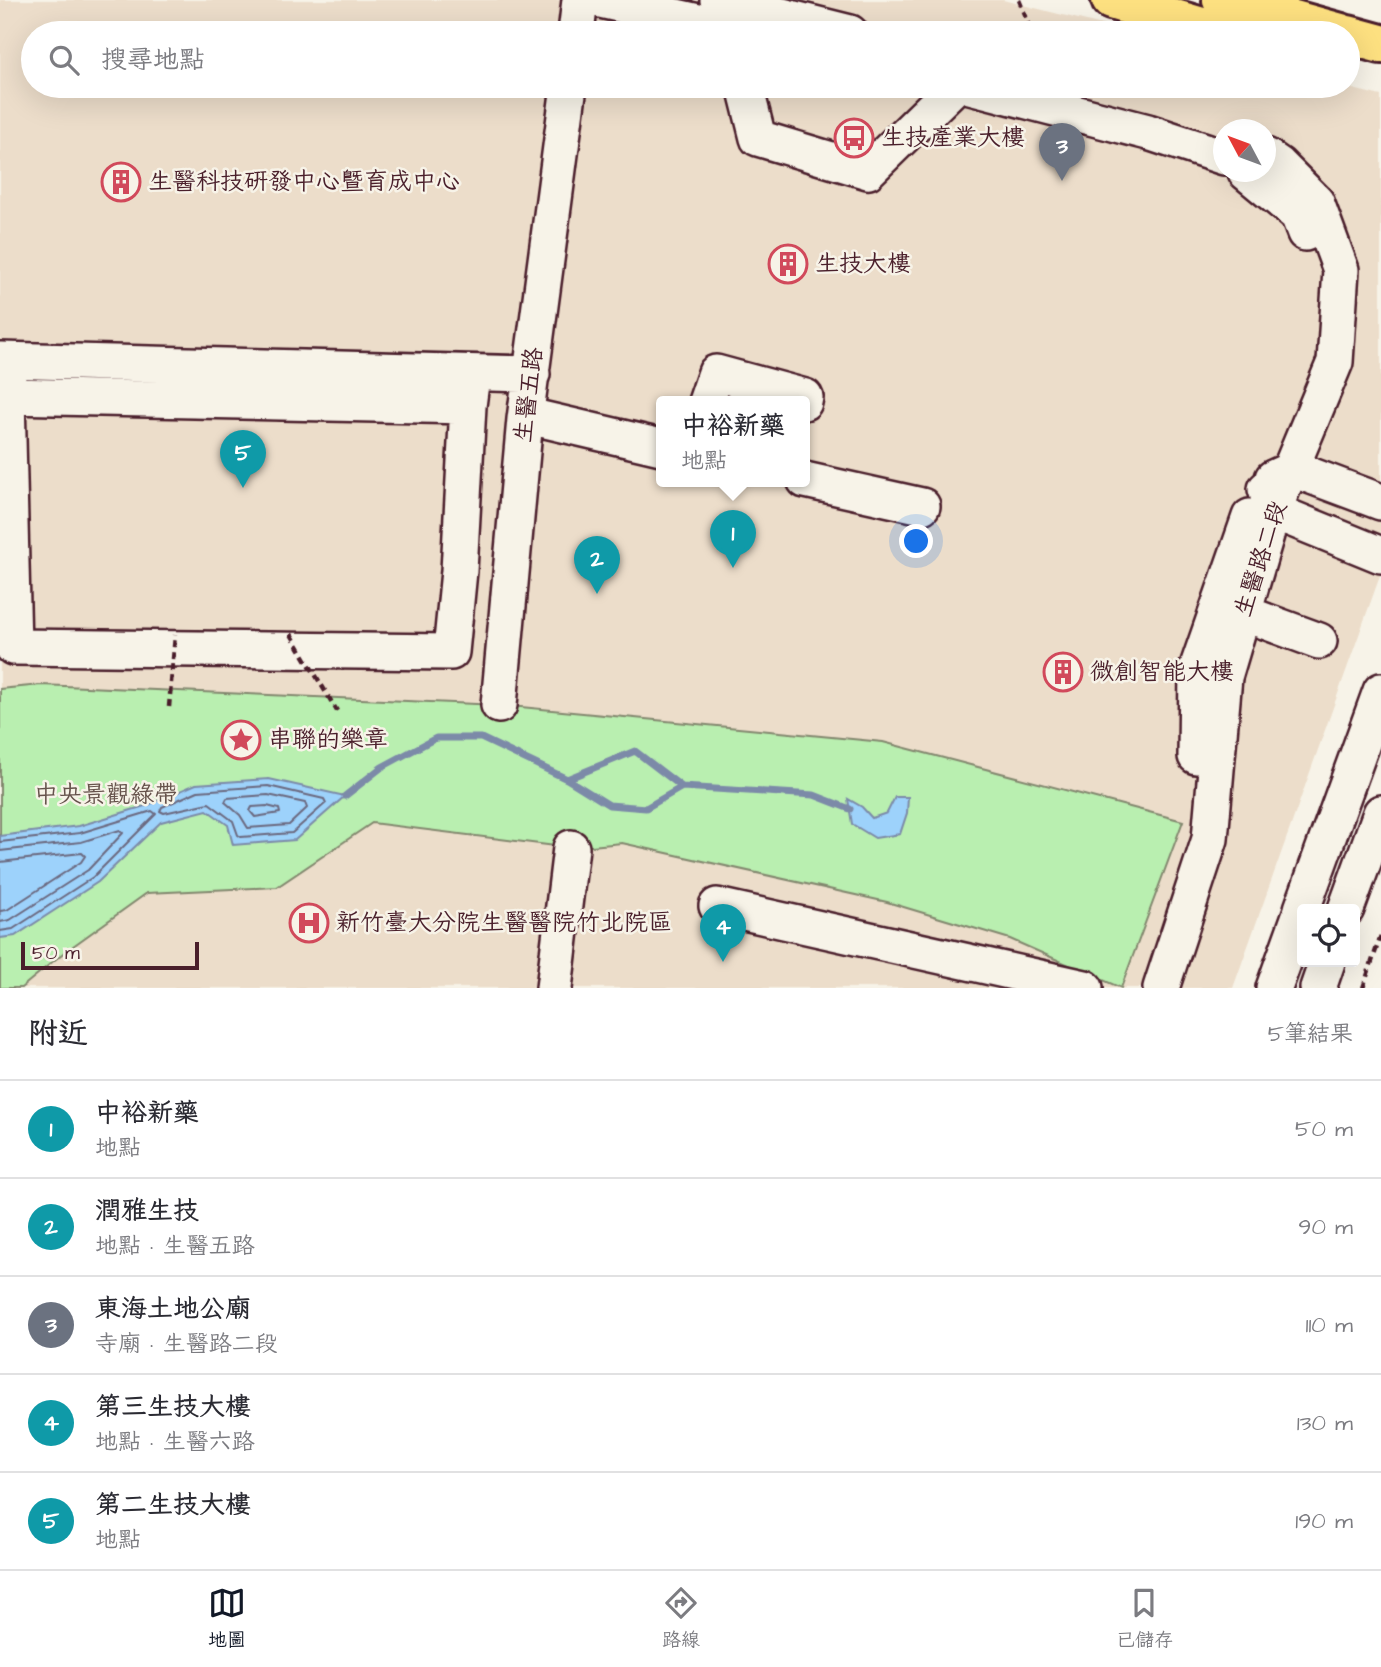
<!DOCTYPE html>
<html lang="zh-TW">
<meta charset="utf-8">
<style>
body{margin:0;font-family:"Architects Daughter","LXGW WenKai TC",sans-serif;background:#f7f7f7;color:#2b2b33}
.controls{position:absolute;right:21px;bottom:21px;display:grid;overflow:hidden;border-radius:7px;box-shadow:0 7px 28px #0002}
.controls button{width:63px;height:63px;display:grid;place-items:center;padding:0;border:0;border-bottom:2px solid #e1e1e2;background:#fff;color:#2b2b33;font:35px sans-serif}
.compass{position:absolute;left:1213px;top:119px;width:63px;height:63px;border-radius:50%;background:#fff;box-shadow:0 7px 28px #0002;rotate:311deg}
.scale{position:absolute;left:21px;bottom:18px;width:178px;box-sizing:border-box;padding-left:7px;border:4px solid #4a1f2b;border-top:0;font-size:19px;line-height:24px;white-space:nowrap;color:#4a1f2b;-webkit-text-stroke:5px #f7f3e8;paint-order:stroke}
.you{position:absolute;left:917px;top:542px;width:24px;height:24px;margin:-18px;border:5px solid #fff;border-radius:50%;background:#1a73e8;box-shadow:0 0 0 10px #1a73e833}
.badge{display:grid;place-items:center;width:46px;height:46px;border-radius:50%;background:#111827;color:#fff;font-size:23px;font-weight:700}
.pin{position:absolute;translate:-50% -58px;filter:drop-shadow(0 2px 4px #0008)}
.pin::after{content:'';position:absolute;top:37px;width:24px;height:21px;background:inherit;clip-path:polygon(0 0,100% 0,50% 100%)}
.popup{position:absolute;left:656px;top:396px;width:154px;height:91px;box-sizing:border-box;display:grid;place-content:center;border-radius:7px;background:#fff;filter:drop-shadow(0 2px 5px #0005);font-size:23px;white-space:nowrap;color:#7c7c81}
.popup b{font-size:26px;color:#2b2b33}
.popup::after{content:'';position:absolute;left:50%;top:100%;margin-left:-14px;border:14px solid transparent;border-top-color:#fff}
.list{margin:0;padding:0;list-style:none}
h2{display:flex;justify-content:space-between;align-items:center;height:91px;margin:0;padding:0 28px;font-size:30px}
h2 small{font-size:23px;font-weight:400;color:#7c7c81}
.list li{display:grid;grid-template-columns:46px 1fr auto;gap:21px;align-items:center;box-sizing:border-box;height:98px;padding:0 28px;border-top:2px solid #e1e1e2}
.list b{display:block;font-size:26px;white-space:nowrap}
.list p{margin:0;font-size:23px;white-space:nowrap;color:#7c7c81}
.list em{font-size:23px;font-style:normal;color:#7c7c81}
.icon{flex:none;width:38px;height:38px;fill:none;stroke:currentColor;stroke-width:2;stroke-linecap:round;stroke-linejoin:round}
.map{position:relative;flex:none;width:1381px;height:988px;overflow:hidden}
.search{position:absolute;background:#fff;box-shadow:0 7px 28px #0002;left:21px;right:21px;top:21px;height:77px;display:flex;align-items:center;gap:18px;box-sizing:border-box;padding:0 24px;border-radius:38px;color:#7c7c81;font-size:26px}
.sheet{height:581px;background:#fff}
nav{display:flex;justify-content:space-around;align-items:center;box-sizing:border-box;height:98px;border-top:2px solid #e1e1e2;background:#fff;font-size:19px;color:#7c7c81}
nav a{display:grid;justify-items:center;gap:4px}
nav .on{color:#111827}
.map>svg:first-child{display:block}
.built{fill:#ecddca;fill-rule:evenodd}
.green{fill:#b9efb0;stroke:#82876e;stroke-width:2}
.water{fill:#9dd2fb;stroke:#7c8aa8;stroke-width:2}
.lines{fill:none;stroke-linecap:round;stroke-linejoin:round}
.shore{stroke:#6b677e;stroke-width:2}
.stream{stroke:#7c8aa8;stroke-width:7}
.minor-casing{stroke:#4a1f2b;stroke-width:40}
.major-casing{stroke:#4a1f2b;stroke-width:44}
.path{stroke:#4a1f2b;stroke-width:4.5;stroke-dasharray:7 5;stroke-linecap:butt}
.minor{stroke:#f7f3e8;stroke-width:35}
.major{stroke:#fde080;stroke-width:38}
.path-bridge{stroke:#4a1f2b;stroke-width:4.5;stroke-dasharray:7 5;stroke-linecap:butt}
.labels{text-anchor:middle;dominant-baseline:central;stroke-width:5;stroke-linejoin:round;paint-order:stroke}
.poi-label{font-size:24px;fill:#4a1f2b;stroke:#f7f3e8;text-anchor:start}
.street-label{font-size:24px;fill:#4a1f2b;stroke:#f7f3e8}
.park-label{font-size:24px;fill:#66534c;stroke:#f7f3e8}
</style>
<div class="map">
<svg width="1381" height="988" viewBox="0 0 1381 988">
<rect width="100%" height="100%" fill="#f7f3e8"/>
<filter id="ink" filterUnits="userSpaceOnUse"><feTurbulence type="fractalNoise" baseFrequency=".0143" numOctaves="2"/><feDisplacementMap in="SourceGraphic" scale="14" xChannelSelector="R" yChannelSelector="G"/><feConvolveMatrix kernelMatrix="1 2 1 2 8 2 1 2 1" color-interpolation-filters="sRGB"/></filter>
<g filter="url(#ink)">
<path class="built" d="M0 0H1003L1134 33H33V86H1341L1381 96V573L1233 988H0ZM1224 130H1266V172H1224ZM661 402H805V482H661Z"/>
<path class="green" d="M41 685 499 705 883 742 1183 821 1121 988 1010 939 887 902 622 843 571 848 372 823 277 887 147 893 62 954 21 988H0V689Z"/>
<path class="water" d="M269 779 345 796 295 840 233 845 228 825 207 810 161 822 98 882 15 936 0 938V836L79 826 148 805 196 784Z
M895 797H908L907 813 900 834 875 838 852 824 848 799 862 807 872 818 887 813Z"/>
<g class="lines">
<path class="shore" d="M268 786 324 799 326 803 292 833 241 837 238 835 233 821 209 803 164 813 160 811 162 807 198 791Z
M268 795 305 803 307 808 289 825 248 828 240 815 225 802 227 798Z
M267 806 279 809 280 813 255 817 250 811 252 807Z
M0 842 80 833 152 811 156 814 93 877 13 929 0 931
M0 851 81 842 120 830 123 833 88 870 10 920 0 922
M0 862 82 853 85 856 81 862 7 910 0 911"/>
<path class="stream" d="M567 779 635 751 682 787
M345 796 382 767 436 738H481L567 779 609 805 646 808 682 787 814 795 850 809"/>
<defs>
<path id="minor" d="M600 0 748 33
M718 0 850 33
M576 33 580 0
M745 86 758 138 868 171 955 86
M970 86 1148 132 1224 157
M1246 172 1298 215 1305 233
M0 360 532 374
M8 374 7 396 468 406 471 383
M7 396 13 647 451 652 459 571 468 406
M706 402 716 373 805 397 804 402
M525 419 537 418 661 447
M1273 478 1293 469 1381 502
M805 480 922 506
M1266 489 1273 511 1381 555
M1243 613 1319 641
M499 705 525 419 569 86
M1196 756 1197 669 1250 517
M717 906 1085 988
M1302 909 1381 691
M1346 909 1381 813
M554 988 571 848
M1161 988 1210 839 1224 677 1273 511 1335 362 1341 270 1316 202 1279 165 1266 156
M1274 988 1302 910
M1318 988 1327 962"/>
<path id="major" d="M1111 0 1222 33
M1222 0 1341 33
M1348 35 1381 44"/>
</defs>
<use href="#minor" class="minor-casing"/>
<use href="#major" class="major-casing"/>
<path class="path" d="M1019 0 1033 33
M1363 988 1381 935"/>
<use href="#minor" class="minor"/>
<use href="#major" class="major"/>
<path class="path-bridge" d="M291 634 337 711
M169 707 175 635"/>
</g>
</g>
<defs>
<symbol id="bus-ring" viewBox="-11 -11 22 22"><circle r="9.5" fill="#f7f3e8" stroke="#d1495b" stroke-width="1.5"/><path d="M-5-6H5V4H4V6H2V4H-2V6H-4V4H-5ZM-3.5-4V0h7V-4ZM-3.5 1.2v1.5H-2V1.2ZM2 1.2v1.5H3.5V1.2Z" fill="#d1495b"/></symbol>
<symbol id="building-ring" viewBox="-11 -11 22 22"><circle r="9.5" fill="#f7f3e8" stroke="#d1495b" stroke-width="1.5"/><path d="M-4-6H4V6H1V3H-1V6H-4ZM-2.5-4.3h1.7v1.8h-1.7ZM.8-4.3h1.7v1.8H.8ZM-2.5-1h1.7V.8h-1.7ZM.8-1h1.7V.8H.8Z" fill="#d1495b"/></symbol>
<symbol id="sight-ring" viewBox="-11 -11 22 22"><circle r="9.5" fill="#f7f3e8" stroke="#d1495b" stroke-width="1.5"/><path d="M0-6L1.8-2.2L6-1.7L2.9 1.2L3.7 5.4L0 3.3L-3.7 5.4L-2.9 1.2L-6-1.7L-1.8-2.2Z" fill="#d1495b"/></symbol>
<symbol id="hospital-ring" viewBox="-11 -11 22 22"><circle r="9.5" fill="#f7f3e8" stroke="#d1495b" stroke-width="1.5"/><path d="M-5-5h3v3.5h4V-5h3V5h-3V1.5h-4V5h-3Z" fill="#d1495b"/></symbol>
</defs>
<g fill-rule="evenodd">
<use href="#bus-ring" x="832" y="116" width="44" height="44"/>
<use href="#building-ring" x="99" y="160" width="44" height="44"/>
<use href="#building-ring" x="766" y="242" width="44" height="44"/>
<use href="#building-ring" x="1041" y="650" width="44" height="44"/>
<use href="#sight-ring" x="219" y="718" width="44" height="44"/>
<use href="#hospital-ring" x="287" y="901" width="44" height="44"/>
</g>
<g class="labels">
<g class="poi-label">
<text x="881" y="138">生技產業大樓</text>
<text x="148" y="182">生醫科技研發中心暨育成中心</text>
<text x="815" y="264">生技大樓</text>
<text x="1090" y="672">微創智能大樓</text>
<text x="268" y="740">串聯的樂章</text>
<text x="336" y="923">新竹臺大分院生醫醫院竹北院區</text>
</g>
<g class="street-label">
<text transform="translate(529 395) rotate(-83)">生醫五路</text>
<text transform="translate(1261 559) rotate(-72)">生醫路二段</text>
</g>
<g class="park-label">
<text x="106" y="795">中央景觀綠帶</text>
</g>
</g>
</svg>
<div class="controls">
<button><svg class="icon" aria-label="locate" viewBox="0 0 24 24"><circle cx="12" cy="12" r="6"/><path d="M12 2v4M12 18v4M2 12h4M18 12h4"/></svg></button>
</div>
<svg class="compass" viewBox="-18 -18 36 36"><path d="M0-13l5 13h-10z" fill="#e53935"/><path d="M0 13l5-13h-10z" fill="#7c7c81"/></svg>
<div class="scale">50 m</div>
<div class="you"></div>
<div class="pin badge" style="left:733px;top:568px;background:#0f9aa8">1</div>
<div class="popup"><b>中裕新藥</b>地點</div>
<div class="pin badge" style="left:597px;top:594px;background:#0f9aa8">2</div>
<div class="pin badge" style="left:1062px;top:181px;background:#6b7280">3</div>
<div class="pin badge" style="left:723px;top:962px;background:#0f9aa8">4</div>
<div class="pin badge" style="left:243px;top:488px;background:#0f9aa8">5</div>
<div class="search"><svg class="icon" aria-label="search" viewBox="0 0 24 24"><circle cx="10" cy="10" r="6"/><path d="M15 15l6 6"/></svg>搜尋地點</div>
</div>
<section class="sheet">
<h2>附近<small>5筆結果</small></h2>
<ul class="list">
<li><span class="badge" style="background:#0f9aa8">1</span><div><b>中裕新藥</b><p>地點</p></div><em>50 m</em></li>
<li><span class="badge" style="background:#0f9aa8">2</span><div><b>潤雅生技</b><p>地點 · 生醫五路</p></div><em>90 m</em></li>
<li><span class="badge" style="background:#6b7280">3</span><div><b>東海土地公廟</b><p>寺廟 · 生醫路二段</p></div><em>110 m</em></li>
<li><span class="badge" style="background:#0f9aa8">4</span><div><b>第三生技大樓</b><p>地點 · 生醫六路</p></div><em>130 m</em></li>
<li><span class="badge" style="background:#0f9aa8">5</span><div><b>第二生技大樓</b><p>地點</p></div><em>190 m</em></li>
</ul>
</section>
<nav>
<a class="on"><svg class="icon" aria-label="map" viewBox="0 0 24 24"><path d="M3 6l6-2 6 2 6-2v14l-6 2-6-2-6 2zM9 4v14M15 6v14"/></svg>地圖</a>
<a><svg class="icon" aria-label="directions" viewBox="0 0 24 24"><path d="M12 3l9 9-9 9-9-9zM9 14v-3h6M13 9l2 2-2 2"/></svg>路線</a>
<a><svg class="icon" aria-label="saved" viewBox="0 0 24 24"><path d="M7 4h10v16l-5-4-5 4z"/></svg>已儲存</a>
</nav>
